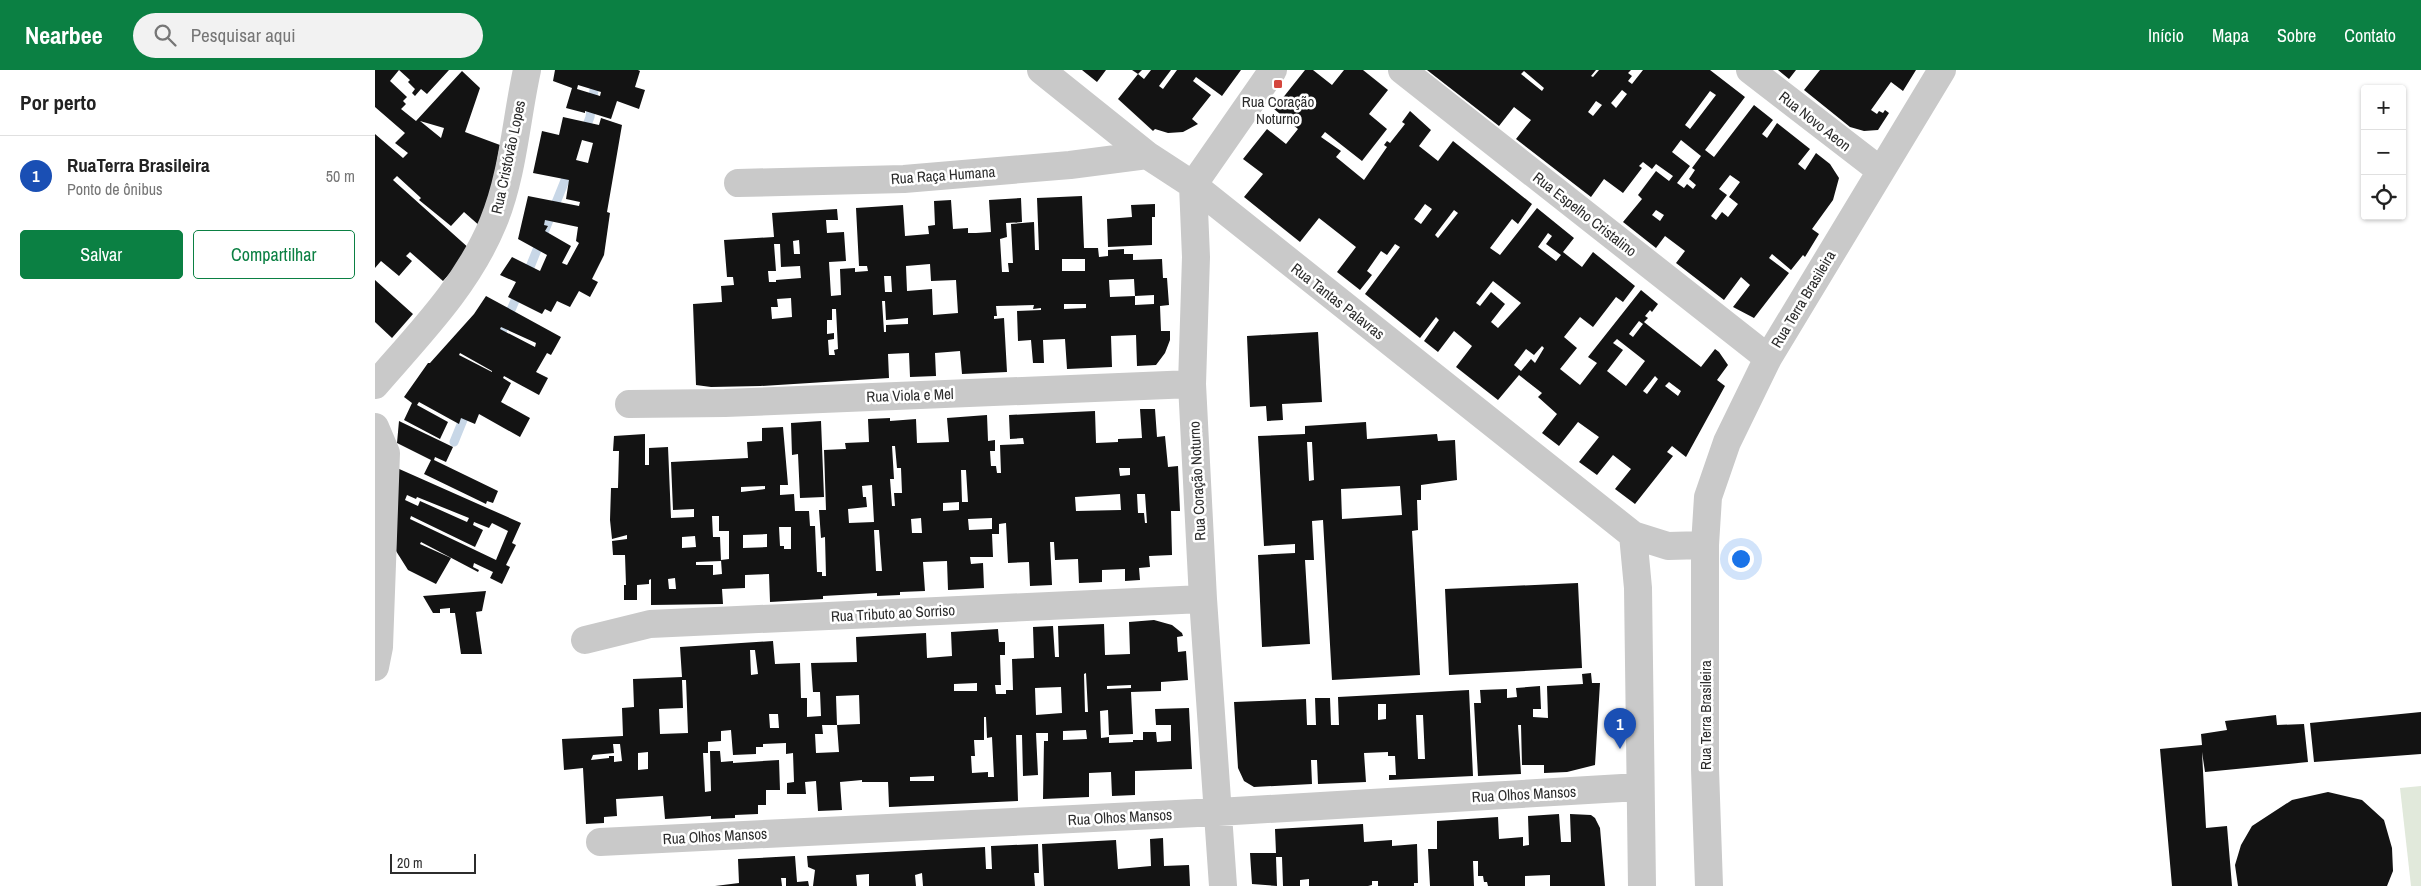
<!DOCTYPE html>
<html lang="pt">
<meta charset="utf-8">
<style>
body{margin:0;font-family:"Archivo Narrow",sans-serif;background:#f2f2f2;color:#222}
.controls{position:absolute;right:15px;top:15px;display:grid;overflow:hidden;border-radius:5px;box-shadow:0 1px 4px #0004}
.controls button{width:45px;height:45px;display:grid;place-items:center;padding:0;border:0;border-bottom:1px solid #e0e0e0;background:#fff;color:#222;font:25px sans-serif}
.scale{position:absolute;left:15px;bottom:12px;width:86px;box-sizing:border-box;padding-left:5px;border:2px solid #2c2c2c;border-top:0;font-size:14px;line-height:18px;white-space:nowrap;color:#2c2c2c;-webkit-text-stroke:4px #fff;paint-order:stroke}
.you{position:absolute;left:1365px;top:488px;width:18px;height:18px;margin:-12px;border:4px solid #fff;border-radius:50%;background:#1a73e8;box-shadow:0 0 0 8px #1a73e833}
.badge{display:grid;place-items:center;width:32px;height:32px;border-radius:50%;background:#0b8043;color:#fff;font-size:16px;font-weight:700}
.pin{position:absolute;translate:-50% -41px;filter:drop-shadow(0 1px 2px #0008)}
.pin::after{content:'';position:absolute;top:26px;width:18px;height:15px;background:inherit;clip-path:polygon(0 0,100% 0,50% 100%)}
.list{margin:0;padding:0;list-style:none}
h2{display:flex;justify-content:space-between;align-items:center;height:65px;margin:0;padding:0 20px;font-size:21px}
h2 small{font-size:16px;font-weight:400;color:#767676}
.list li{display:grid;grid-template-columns:32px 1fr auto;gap:15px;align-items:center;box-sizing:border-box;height:80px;padding:0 20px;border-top:1px solid #e0e0e0}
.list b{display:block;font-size:19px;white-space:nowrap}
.list p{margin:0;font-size:16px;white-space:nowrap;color:#767676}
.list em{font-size:16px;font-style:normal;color:#767676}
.actions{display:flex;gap:10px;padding:15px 20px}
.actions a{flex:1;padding:11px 0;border:1px solid #0b8043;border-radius:5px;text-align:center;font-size:18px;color:#0b8043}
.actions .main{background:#0b8043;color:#fff}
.icon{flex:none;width:28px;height:28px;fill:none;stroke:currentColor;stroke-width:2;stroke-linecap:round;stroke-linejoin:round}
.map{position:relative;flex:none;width:2046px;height:816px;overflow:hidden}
header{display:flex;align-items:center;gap:30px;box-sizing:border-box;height:70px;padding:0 25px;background:#0b8043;color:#fff}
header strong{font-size:24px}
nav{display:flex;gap:28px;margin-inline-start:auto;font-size:18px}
.search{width:350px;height:45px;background:#f2f2f2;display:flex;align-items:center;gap:12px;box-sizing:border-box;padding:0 18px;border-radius:28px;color:#767676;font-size:19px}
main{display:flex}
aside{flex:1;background:#fff}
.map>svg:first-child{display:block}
.green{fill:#e1e9db}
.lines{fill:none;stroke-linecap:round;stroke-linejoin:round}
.stream{stroke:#c8d7e7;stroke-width:9}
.building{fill:#131313;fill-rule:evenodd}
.minor{stroke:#c9c9c9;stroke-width:28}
.poi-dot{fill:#d4463d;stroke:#fff;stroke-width:2}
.labels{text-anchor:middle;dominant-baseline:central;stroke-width:5;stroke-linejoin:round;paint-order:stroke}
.poi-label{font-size:15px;fill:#2c2c2c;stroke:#fff}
.street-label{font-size:15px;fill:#2c2c2c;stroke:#fff}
</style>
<header>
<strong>Nearbee</strong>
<div class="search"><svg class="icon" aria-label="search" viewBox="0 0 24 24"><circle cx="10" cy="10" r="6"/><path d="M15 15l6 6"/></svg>Pesquisar aqui</div>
<nav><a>Início</a><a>Mapa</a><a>Sobre</a><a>Contato</a></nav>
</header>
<main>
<aside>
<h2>Por perto<small></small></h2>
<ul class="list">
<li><span class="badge" style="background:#1a4fb4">1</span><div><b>RuaTerra Brasileira</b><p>Ponto de ônibus</p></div><em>50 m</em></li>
</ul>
<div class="actions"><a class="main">Salvar</a><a>Compartilhar</a></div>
</aside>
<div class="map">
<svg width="2046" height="816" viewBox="0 0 2046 816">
<rect width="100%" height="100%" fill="#fff"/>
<path class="green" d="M2046 716V816H2036L2025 718Z"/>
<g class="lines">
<path class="stream" d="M209 63 215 47 222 0
M151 207 195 98
M123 271 144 221
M79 372 92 340"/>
</g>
<path class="building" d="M0 0H24L15 11 32 27 28 31 31 34 26 39 41 51 87 1 105 18 90 62 125 75 114 135 106 157 89 142 76 156 44 130 46 128 22 106 18 110 96 180 68 211 35 182 31 186 37 191 24 206 6 191 0 198V64L28 88 33 83 20 73 30 63 0 37ZM45 51 69 58 66 68Z
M24 0H74L52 24 46 19 40 26 37 23 40 19 33 12 35 10Z
M180 0H263L265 1 260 17 270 20 264 39 242 31 236 49 210 41V43L191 38 197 18 178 11ZM203 15 226 22 225 26 202 19Z
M707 0H731L722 12Z
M757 0H767L763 4 769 9 776 0H796L784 16 788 19 802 0H866L847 26 821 7 818 11 836 25 817 49 823 54 808 62 793 63 780 59 778 61 743 29 763 4Z
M930 0H938L957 15 969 0H988L1013 20 994 44 1012 59 987 91 950 62 946 67 966 81 961 87 989 110 1012 77 1009 75 1012 71 1015 73 1030 54 1027 52 1035 41 1056 60 1044 76 1063 91 1078 71 1157 134 1143 154 1137 149 1115 178 1125 185 1162 138 1199 168 1188 182 1207 197 1218 182 1260 216 1248 232 1241 227 1218 257 1205 247 1189 267 1202 278 1185 299 1205 315 1222 293 1213 287 1266 220 1283 234 1277 242 1275 240 1270 246 1273 248 1269 252 1326 297 1340 279 1344 282 1353 295 1342 310 1350 316 1311 387 1297 376 1292 382 1298 386 1260 434 1240 419 1256 399 1238 385 1222 405 1204 392 1224 367 1203 352 1184 376 1167 363 1182 344 1163 327 1167 323 1144 305 1123 330 1081 297 1097 276 1079 261 1063 282 1049 271 1064 250 1061 247 1045 268 990 224 1025 177 1020 174 1012 185 1006 181 992 201 997 205 985 220 962 202 981 177 944 148 925 172 869 127 888 104 868 89 892 59 911 74 923 59 899 39ZM1050 134 1057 139 1046 154 1039 149ZM1079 140 1083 143 1063 168 1060 165ZM1173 163 1177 166 1171 174 1186 185 1181 191 1163 177ZM1118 211 1146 233 1123 258 1116 252 1130 234 1116 222 1105 236 1101 233ZM1264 251 1268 254 1258 267 1254 264ZM1242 269 1270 291 1251 316 1232 301 1248 280 1238 273ZM1167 276 1169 278 1160 293 1156 289 1146 301 1139 295 1151 279 1159 285ZM1280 306 1283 309 1272 324 1268 321ZM1294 312 1306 321 1303 326 1290 316Z
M1052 0H1221L1216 6 1218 7 1224 0H1256L1253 3 1257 6 1253 11 1257 14 1268 0H1335L1370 27 1330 80 1339 87 1379 35 1398 50 1387 64 1392 68 1402 53 1435 79 1423 94 1430 100 1441 83 1455 94 1464 108 1458 130 1437 159 1444 164 1430 187 1428 185 1416 200 1397 184 1394 188 1414 203 1379 248 1358 237 1375 215 1366 207 1349 230 1301 193 1310 181 1290 166 1281 178 1248 152 1267 129 1263 125 1281 101 1294 111 1298 106 1281 94 1277 99 1268 92 1264 96 1267 98 1248 123 1229 109 1216 127 1141 69 1156 50 1139 37 1124 56ZM1149 1 1169 18 1167 21 1146 4ZM1247 20 1252 24 1241 38 1236 33ZM1335 21 1341 25 1315 59 1310 55ZM1221 31 1227 35 1218 46 1213 42ZM1306 70 1326 86 1317 98 1320 100 1314 109 1321 115 1318 119 1312 114 1309 118 1302 113 1315 96 1297 82ZM1355 105 1365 112 1354 127 1363 134 1353 147 1347 142 1341 150 1336 146 1352 125 1344 119ZM1281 140 1289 145 1285 151 1277 145Z
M1403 0H1421L1414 9Z
M1445 0H1541L1528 21 1516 12 1496 40 1502 44 1504 41 1508 43 1510 40 1514 43 1503 60 1489 61 1475 57 1429 20Z
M188 47 224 55 226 48 247 55 232 142 235 143 229 185 217 209 223 212 215 227 204 221 195 237 182 231 176 242 170 239 167 244 133 227 141 212 125 205 137 187 165 201 172 185 143 169 153 126 204 136 205 132 191 129 194 110 158 103 167 61 184 65ZM207 70 218 73 213 93 201 90ZM170 150 203 157 201 171 204 173 192 195 187 193 196 176 170 161 173 156 169 155Z
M707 126 709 178H723L724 187 733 186V180L749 179V184H758V190L787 189 788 208H792L794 235 785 236 786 261H795V270L790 283 781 295 762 296 761 265 736 266 737 297 692 299 690 269 668 270 669 293H658L656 270 643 271 642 241 666 240V238L658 239 659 235 621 236 622 246H619V249L629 248 632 302 587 304 585 281 560 283 561 306 535 307 534 283 513 284 514 308 385 316 336 317 321 315 318 234 347 232 346 216 359 215 358 207H352L349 170 399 167 397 143 462 139 463 150H451L452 163 469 162 471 191 454 192 456 226 466 225 465 199 480 198V202L493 201 492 196H484L481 138 528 135 530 166 554 164 553 156 560 155 559 131 576 130 578 159 593 158V163H601L616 162 614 130 646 128 647 152 631 153 632 167 625 169 627 202H634L633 193H638L636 154 659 152 660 180H664L662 128ZM424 170 425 184H419L418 171ZM399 174H405L406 197 425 196 426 208 401 210V212H394L393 201H401ZM687 189H710V201H687ZM555 194 556 211 581 210 583 243 558 245 557 219 532 221 531 196ZM509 206H516L517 222H510ZM759 209 760 226 735 227 734 210ZM779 225V234L760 235V226ZM416 228 417 247 397 249 396 237H403L402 229ZM507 231H510L511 250 533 248V254L511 255V262H509ZM689 234H711V238L689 239ZM457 239H461L463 279 459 280 460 285H454L453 270 459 269V263L452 264V250H457Z
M780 134V147H777V175L733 177 732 149 757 147 756 135Z
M0 210 38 244 17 268 0 252Z
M111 226 186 267 176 285 172 283 161 302 173 308 164 325 129 306 128 308 136 313 126 332 155 348 145 367 104 344 100 354 86 348 84 354 44 332 42 335 73 352 65 369 29 350 37 333 29 327 53 293H55L99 244ZM126 257 161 273 160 277 125 259ZM85 283 117 301V302L84 285Z
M943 262 947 332 907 334 908 350 892 351 891 336 875 337 872 266Z
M765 339H780L782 367 790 366 793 397 803 396 805 441H796L797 485 774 486 775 497 764 498 765 510 750 511V499L727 500V512L704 513 703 489 680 490 679 472H675L677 515 655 516 654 492 633 493 631 453 624 454V464H617L618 487H595L596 494 608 493 609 518 573 520 572 491 548 492 550 521 525 522V525L502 526V523L448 526V529L395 532 394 504 370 505V518L347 519 348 534 276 535V509L274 510V514L262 515V530H249V515H251L250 485H238L237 471 252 469V465L237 469 235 450 236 418H243L244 381H238L239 366 270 364V395H274V378L293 377 296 448 319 447V439L298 440 296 392 373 388 372 372 387 371V358L408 357 413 415H405V425L419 424 420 441H434L435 456H440L442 502H447V506H451L450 467 446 468 444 440H451L449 380 471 379 470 373 494 372 493 349 515 348V351L541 349 542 373 574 372 572 348 612 345 613 371 620 370V381H615L616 396H621L622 403H626L625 375 649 374 648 368 635 369 634 345 720 341 721 373 743 372V369L767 368ZM517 376H520L522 398H526L527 423H519L520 436H517L515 409H519ZM744 398H755V405L745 406ZM586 400H591L593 432H587ZM497 415 499 452 474 453 473 439 492 437 491 427H488L487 416ZM390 416V419L366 422V417ZM745 424 746 440 701 441 700 427ZM762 424H770L772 453H770L769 443H763ZM584 432V440L568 441V433ZM337 446H344V461H354V489L346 490 347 504 338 505V495H321V492L346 491 345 467H338ZM546 448 547 463H537L536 449ZM617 448V459L594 460 593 449ZM404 457H416V479H409V476H405ZM499 460H504L507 501H501ZM392 464V477L368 478V465ZM320 466 321 477 307 478V467ZM300 508 301 519H294L293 509Z
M24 351 78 377 71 392 60 387 59 390 123 421 118 433 112 431 111 434 49 404 56 390 22 373Z
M446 351 449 427 425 428 423 384 417 385 416 353Z
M991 352 992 369 1062 364 1063 371 1080 370 1082 410 1046 415V430H1042L1043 460 1037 461 1045 605 957 610 948 450 937 451 939 490H930L935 574 887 577 883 485 920 483V474L889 476 883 366 930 364V356ZM932 372H937L939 410 934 411ZM1025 416 1027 445 967 449 966 419Z
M22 398 146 453 137 473 141 475 131 495 135 497 127 514 115 508 118 502 99 493 98 497 104 500 103 502 46 472 45 474 76 488 61 514 33 500 21 481ZM32 425 41 429 42 427 94 448 92 452 45 431 43 436 30 430ZM36 446 100 477 108 460 98 455 99 452 114 458 117 453 133 461 121 490 35 449Z
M1203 513 1207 598 1074 605 1070 519Z
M111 521 107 541 101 542 107 584H86L80 543H75V538L65 539V543H58L48 526Z
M779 550 797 555 807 563 808 566 802 567 803 582 811 581 813 610 786 612V621L756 622 758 664 734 665 733 640 725 641 726 668 734 667V673L758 672V670H768V662H781L782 672 796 671V655H781L780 639 814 638 817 699 760 701V725L737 726 736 702 714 703V727L668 729 669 671H673V663H661L663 705 648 706 647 665H641L643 731 514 737 513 712H487V710L465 712 467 740 443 741 441 711 430 712 431 724H412V713L419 712 418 683 411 684V673L388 674V677H381V684L358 685 356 660 346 661V671L333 672V683H328L330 722 336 721 335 681H345L346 692 358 691V693L404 690 405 720H391V735H383V744L360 745V748L336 749V746L290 749 288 726 241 729 242 746 229 747V753L211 754 208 698 189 700 187 669 248 666 247 638 259 637 258 609 307 607 305 577 398 571 400 594 425 593 426 628H432V647L446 646 445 622H438L436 593 482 592 481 567 551 563 552 588 577 586 576 562 623 559 624 572H630V585H625L626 615H620L621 624H631V620H638L637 589 659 588 658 557 678 556 680 587H684L683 556 729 554 730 585 755 584 754 552ZM375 580H380L383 604 376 605ZM711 603 713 642H710L709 604ZM307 610H311L313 663 285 664 284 639 308 638ZM602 613V621H579V614ZM756 615V618L732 619V616ZM686 617 687 643 661 645 660 618ZM484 625 485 654 462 655 464 682 441 683 440 664H448L447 655H462L461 626ZM394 644H403L404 658H395ZM609 647H611L612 668 617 667 619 707H613V702L597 703 596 686H600L599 670H609ZM711 660 712 669 688 670V661ZM238 674H245L247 691 239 692V686H234V688L216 690 218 685 239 683ZM273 682V699L263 700V683ZM559 706V711H535V707Z
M1216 603 1217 613H1225L1220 695 1192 702 1169 703V695H1147L1146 655H1143L1146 704 1103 706 1099 633H1106L1105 620 1132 619V628L1142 627 1141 618 1165 616 1166 639H1158V647L1173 648 1172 616 1208 614 1207 604Z
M1094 620 1098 706 1014 710V705H1021L1020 686H1013V682L989 683 991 712 943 714 942 690H936L937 714 879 717 869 711 863 698 859 632 931 629 932 655H941L940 628H955L956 655H964L963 627ZM1003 634H1011V649L1003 650ZM1041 645H1048L1050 689H1043Z
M2046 642V684L1939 692 1935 653Z
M1901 645 1902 655 1929 654 1933 692 1830 702 1827 682 1831 758 1852 756 1857 816H1797L1785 679 1827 675 1826 664 1852 660 1850 651Z
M1953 722 1987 730 2009 750 2017 778 2018 801 2012 816H1863L1860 795 1866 775 1877 756 1917 730Z
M1184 744 1186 772H1196L1195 744 1216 745 1220 748 1225 758 1230 816H1175V805L1150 806V816H1113L1112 812H1109L1108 806H1103V791H1098L1099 816H1055L1053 779H1062V751L1123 747 1124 769 1148 767V776L1154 775 1153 746Z
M988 754 989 772 1017 770V776L1042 774 1043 813H1039V816H1003V811H997V815L993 816H934V809L925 810V816H908L907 787H901L902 816 877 814 875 783H901L900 759Z
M788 768 789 796 814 795 815 816H669L667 774 741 770 743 799 776 796 775 769Z
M663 774 664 803H659L660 816H548L547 803 540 805 541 816H494V804L481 805 482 816H438L440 800 433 797 432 786 610 777 611 799H617L616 776Z
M420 786 422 812 433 811 434 816H411V808H406L407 816H340L364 813 363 789Z"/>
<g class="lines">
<path class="minor" d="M666 0 772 85 818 115 1258 465 1293 476 1330 475
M1027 0 1393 288
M1375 0 1506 101
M363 113 529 109 695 95 772 85
M0 315C44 264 92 216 118 153 138 105 141 50 152 0
M254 334 350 333 817 314
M0 357 11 383 4 577 0 597
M1258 465 1263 518 1267 816
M210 570 275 554 828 529
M225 772 843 742 1264 717
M848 816 828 529 817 314 821 187 818 115 898 0
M1334 816 1330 699V475L1333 427 1352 372 1393 288 1567 0"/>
</g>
<rect class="poi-dot" x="898" y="9" width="10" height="10" rx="2.5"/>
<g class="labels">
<g class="poi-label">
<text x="903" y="31">Rua Coração<tspan x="903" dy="17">Noturno</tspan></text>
</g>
<g class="street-label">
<text transform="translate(1440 51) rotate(38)">Rua Novo Aeon</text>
<text transform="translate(133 87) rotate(-78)">Rua Cristóvão Lopes</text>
<text transform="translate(568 105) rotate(-4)">Rua Raça Humana</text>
<text transform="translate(1210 144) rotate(38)">Rua Espelho Cristalino</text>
<text transform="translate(1428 229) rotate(-59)">Rua Terra Brasileira</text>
<text transform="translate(963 231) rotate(38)">Rua Tantas Palavras</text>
<text transform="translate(535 325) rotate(-2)">Rua Viola e Mel</text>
<text transform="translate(822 411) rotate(-93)">Rua Coração Noturno</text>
<text transform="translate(518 543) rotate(-3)">Rua Tributo ao Sorriso</text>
<text transform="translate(1330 645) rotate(-90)">Rua Terra Brasileira</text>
<text transform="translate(1149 724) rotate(-3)">Rua Olhos Mansos</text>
<text transform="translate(745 747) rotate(-3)">Rua Olhos Mansos</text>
<text transform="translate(340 766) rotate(-3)">Rua Olhos Mansos</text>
</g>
</g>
</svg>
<div class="controls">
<button>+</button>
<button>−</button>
<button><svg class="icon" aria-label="locate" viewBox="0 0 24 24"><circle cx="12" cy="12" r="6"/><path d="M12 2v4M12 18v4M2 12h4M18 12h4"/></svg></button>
</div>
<div class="scale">20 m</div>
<div class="you"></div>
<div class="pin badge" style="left:1245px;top:679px;background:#1a4fb4">1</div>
</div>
</main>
